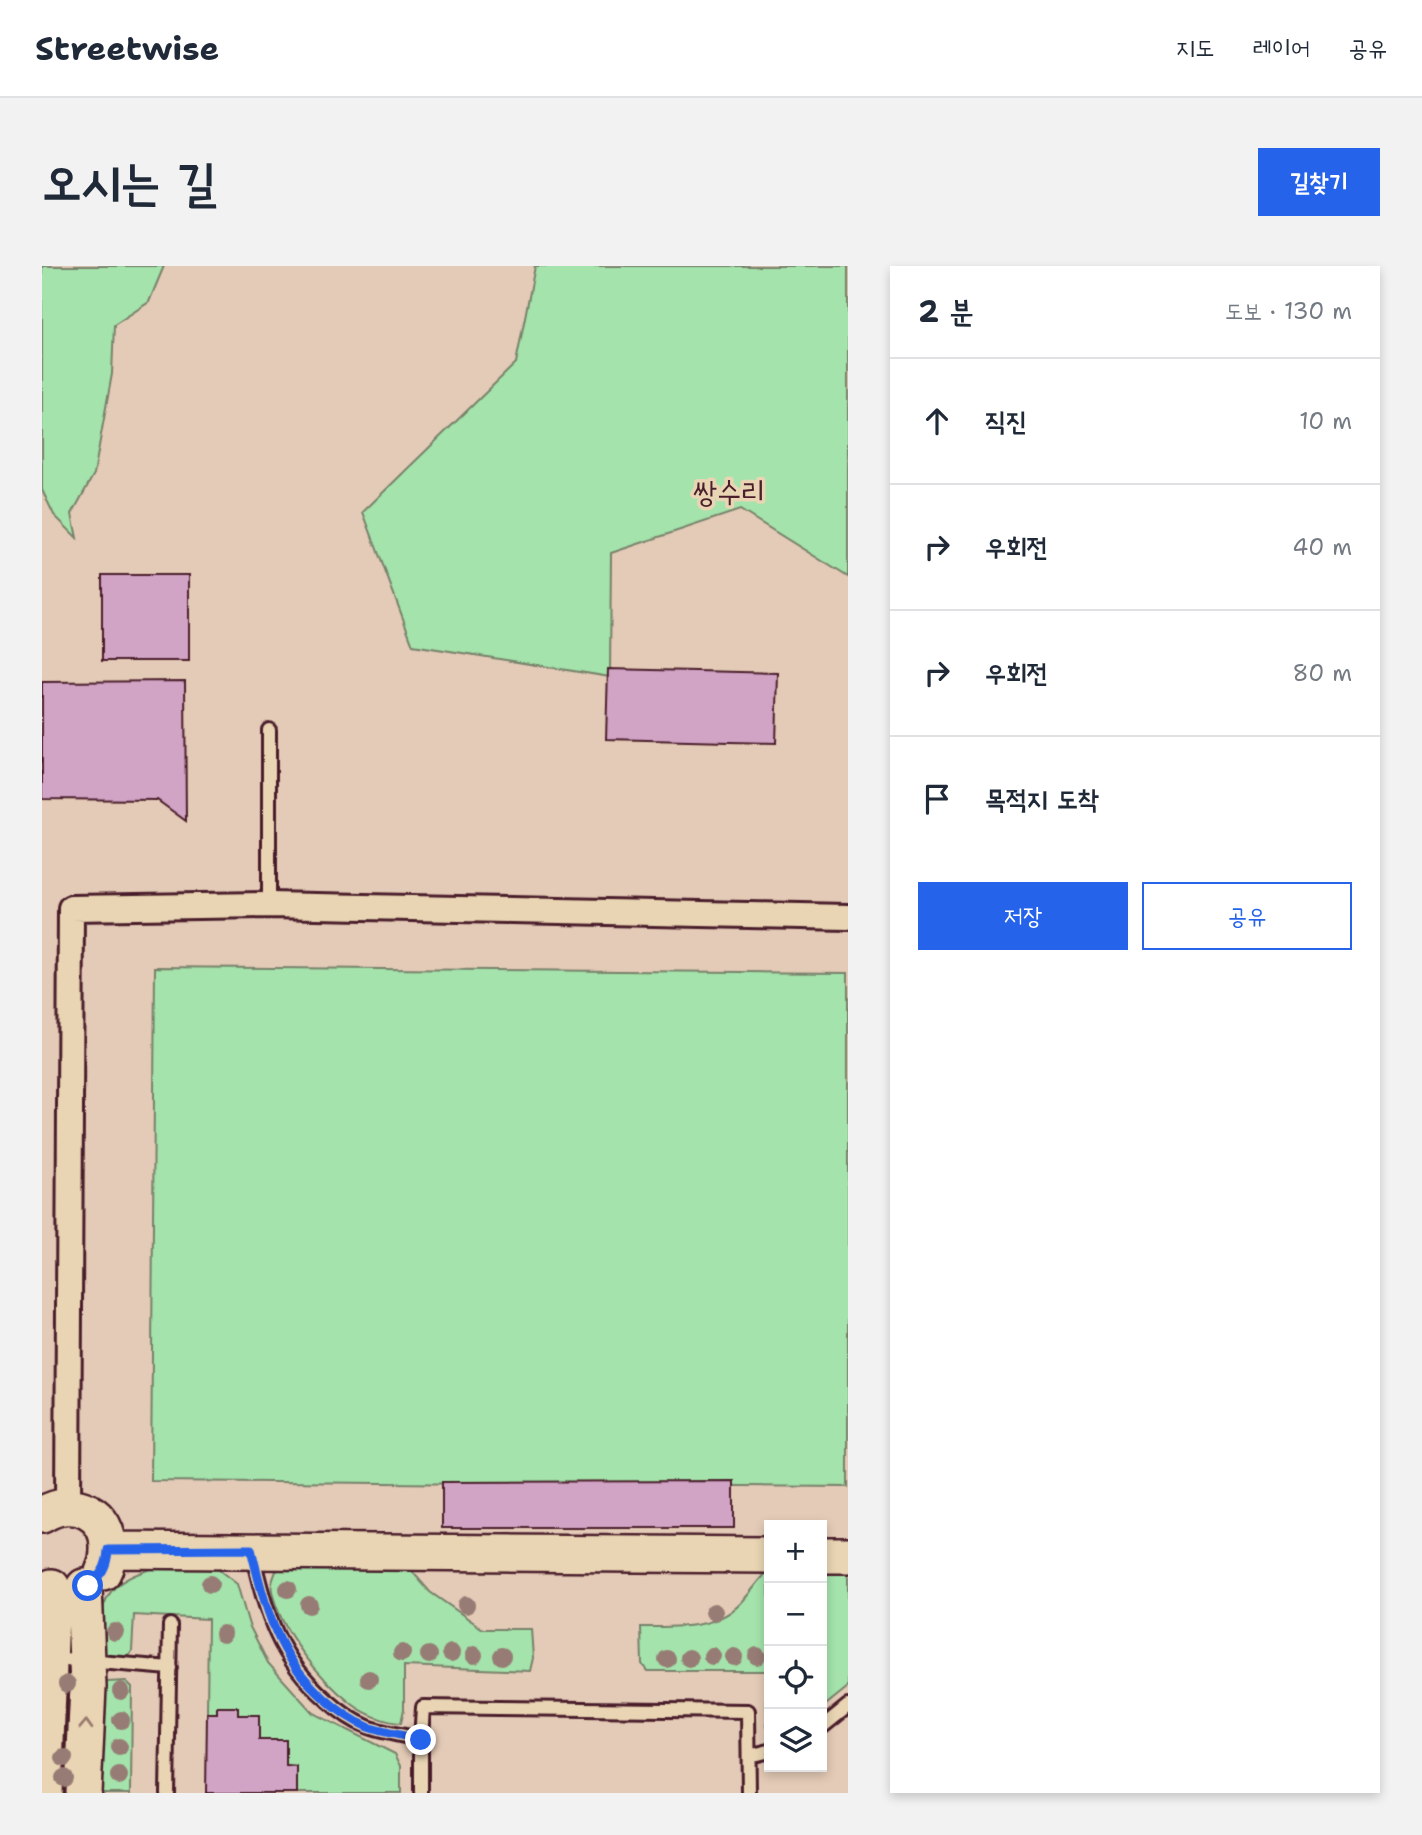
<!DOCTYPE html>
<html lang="ko">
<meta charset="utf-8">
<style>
body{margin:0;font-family:"Shantell Sans","Poor Story",sans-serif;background:#f2f2f3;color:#1f2937}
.controls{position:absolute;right:21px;bottom:21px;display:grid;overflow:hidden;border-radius:0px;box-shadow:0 4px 10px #0003}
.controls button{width:63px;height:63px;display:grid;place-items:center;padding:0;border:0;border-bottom:2px solid #e0e1e3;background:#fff;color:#1f2937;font:35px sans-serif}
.stop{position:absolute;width:21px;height:21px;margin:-16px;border:5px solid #2563eb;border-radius:50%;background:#fff}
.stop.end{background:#2563eb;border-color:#fff;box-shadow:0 2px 7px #0008}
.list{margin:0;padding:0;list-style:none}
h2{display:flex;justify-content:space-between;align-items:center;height:91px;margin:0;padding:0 28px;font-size:30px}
h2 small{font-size:23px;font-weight:400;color:#747a83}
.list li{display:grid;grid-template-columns:46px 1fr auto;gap:21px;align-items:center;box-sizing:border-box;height:126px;padding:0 28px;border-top:2px solid #e0e1e3}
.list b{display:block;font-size:26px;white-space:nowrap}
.list em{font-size:23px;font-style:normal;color:#747a83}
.actions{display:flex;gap:14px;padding:21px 28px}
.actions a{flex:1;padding:16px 0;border:2px solid #2563eb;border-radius:0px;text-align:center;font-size:24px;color:#2563eb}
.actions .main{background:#2563eb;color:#fff}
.icon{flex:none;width:38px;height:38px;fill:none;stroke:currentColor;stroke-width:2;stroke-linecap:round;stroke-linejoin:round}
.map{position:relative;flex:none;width:806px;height:1527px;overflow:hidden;border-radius:0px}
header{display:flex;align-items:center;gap:42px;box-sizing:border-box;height:98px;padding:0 35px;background:#fff;border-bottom:2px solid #e0e1e3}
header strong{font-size:33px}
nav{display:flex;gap:38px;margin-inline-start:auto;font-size:24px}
.intro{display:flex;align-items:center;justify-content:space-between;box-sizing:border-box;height:168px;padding:0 42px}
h1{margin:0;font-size:49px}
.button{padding:18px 32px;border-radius:0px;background:#2563eb;color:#fff;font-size:24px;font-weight:700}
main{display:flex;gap:42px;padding:0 42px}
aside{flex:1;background:#fff;border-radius:0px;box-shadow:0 4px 10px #0003}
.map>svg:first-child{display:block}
.green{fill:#a4e3ab;stroke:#77816b;stroke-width:2}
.building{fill:#d1a4c6;stroke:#4a1f2b;stroke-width:2}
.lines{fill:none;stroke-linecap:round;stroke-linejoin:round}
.lane-casing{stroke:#4a1f2b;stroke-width:18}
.street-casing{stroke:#4a1f2b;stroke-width:30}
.secondary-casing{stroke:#4a1f2b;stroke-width:40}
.lane{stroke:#e9d5b3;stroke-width:12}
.street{stroke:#e9d5b3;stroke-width:24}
.secondary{stroke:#e9d5b3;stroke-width:35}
.tree{fill:#977c74}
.oneway{stroke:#9a7a6f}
.route{stroke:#2563eb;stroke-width:9}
.labels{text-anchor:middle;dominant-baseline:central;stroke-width:7;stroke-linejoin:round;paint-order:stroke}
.quarter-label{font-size:30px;fill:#4a1f2b;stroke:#e9d5b3}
</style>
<header>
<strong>Streetwise</strong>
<nav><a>지도</a><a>레이어</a><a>공유</a></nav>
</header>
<div class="intro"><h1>오시는 길</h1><a class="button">길찾기</a></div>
<main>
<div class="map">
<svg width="806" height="1527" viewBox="0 0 806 1527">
<rect width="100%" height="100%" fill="#e4cbb7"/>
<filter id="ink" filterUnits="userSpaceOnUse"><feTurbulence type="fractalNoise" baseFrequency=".0143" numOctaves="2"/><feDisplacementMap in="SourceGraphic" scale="14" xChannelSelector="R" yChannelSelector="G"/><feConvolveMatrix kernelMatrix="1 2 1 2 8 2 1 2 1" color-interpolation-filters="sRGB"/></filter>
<g filter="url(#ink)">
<path class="green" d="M0 0H122L107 36 72 59 70 108 52 208 30 248 35 272 12 249 0 224Z
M493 0H806V311L698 244 569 287 568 411 371 379 321 246 474 97Z
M113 701 806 707V1221L109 1215Z
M245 1300 368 1303 388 1326 441 1363H489L491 1392 488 1405 362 1400V1443L359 1457C343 1456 323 1448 310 1438 278 1413 238 1365 230 1325 228 1318 232 1311 234 1305Z
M115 1301H173L195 1318 207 1359 226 1397 271 1447 353 1488 359 1500V1527H255V1501L244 1500V1474H217V1449H196V1441H176L175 1447H165L166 1353 92 1349 90 1385 87 1390H65L57 1384C59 1331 62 1317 115 1301Z
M725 1306H727V1464L725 1461 724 1405H605L600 1398 599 1361C634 1361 673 1364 699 1337 708 1327 716 1316 725 1306Z
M780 1307H806V1421L780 1442Z
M27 1412 34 1415 30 1527H10L20 1413Z
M84 1415 90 1421 89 1527H52L59 1423 65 1416Z"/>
<path class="building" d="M60 309H147V395H60Z
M566 403 736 407 734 477 564 473Z
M143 415 144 555 115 534 0 533V416Z
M692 1215V1262H400V1216Z
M175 1441H196V1449H217V1474H244V1500L255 1501V1527H164L165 1447H175Z"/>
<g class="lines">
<defs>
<path id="lane" d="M227 464V639
M210 1287C225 1349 235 1391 285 1434 297 1445 311 1455 326 1461 342 1467 362 1469 379 1474L381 1441 706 1445 707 1527
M10 1392 128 1402
M780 1461 806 1440
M707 1490 727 1485
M125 1527 128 1359
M379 1527V1474"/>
<path id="street" d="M26 1240 29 642 227 639 806 651"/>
<path id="secondary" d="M0 1249C31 1229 68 1247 66 1284 66 1293 65 1298 61 1306
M66 1284 727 1289
M780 1289H806
M2 1527 10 1321
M41 1527 46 1421 42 1321"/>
</defs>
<use href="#lane" class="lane-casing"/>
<use href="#street" class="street-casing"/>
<use href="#secondary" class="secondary-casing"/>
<use href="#lane" class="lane"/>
<use href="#street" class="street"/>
<use href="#secondary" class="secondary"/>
</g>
<g class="tree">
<circle cx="168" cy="1318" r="9"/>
<circle cx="246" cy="1323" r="9"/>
<circle cx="267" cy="1339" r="9"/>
<circle cx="424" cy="1339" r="9"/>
<circle cx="672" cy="1346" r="9"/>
<circle cx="73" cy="1366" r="9"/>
<circle cx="181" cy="1368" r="9"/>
<circle cx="360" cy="1387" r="9"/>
<circle cx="409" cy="1387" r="9"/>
<circle cx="387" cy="1389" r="9"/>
<circle cx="432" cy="1389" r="9"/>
<circle cx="460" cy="1390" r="9"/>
<circle cx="670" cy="1390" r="9"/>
<circle cx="715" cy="1390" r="9"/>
<circle cx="692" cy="1391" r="9"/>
<circle cx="647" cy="1392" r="9"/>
<circle cx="625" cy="1393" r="9"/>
<circle cx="327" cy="1413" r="9"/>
<circle cx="25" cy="1418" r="9"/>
<circle cx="79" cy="1425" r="9"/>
<circle cx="79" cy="1454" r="9"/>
<circle cx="77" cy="1481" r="9"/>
<circle cx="22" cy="1492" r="9"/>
<circle cx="77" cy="1510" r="9"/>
<circle cx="22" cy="1512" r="9"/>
</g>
<defs><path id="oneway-chevron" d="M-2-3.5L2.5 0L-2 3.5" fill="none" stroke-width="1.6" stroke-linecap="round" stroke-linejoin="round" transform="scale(1.75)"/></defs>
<use class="oneway" href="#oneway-chevron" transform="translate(44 1459) rotate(-88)"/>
</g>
<g class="lines" filter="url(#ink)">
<path class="route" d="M46 1320C59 1309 65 1302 66 1284L209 1283C223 1340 235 1391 281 1431 294 1443 309 1454 326 1461 342 1467 362 1469 379 1474"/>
</g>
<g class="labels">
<g class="quarter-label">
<text x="687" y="225">쌍수리</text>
</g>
</g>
</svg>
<div class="controls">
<button>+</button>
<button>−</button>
<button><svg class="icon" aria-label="locate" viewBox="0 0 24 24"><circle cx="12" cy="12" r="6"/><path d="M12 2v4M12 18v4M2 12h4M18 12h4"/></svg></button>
<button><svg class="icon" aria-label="layers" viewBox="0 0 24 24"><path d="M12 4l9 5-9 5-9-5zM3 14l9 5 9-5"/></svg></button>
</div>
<div class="stop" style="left:46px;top:1320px"></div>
<div class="stop end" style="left:379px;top:1474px"></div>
</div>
<aside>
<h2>2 분<small>도보 · 130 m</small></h2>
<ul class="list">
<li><svg class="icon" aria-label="ahead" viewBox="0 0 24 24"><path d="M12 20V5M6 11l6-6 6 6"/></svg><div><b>직진</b></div><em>10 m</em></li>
<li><svg class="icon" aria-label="right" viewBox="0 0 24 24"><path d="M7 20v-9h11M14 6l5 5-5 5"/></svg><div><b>우회전</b></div><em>40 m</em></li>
<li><svg class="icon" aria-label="right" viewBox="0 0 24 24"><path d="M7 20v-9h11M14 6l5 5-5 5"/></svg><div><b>우회전</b></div><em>80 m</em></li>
<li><svg class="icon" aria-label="arrive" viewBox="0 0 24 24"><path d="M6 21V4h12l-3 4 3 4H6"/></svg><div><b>목적지 도착</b></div></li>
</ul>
<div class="actions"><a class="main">저장</a><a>공유</a></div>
</aside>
</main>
